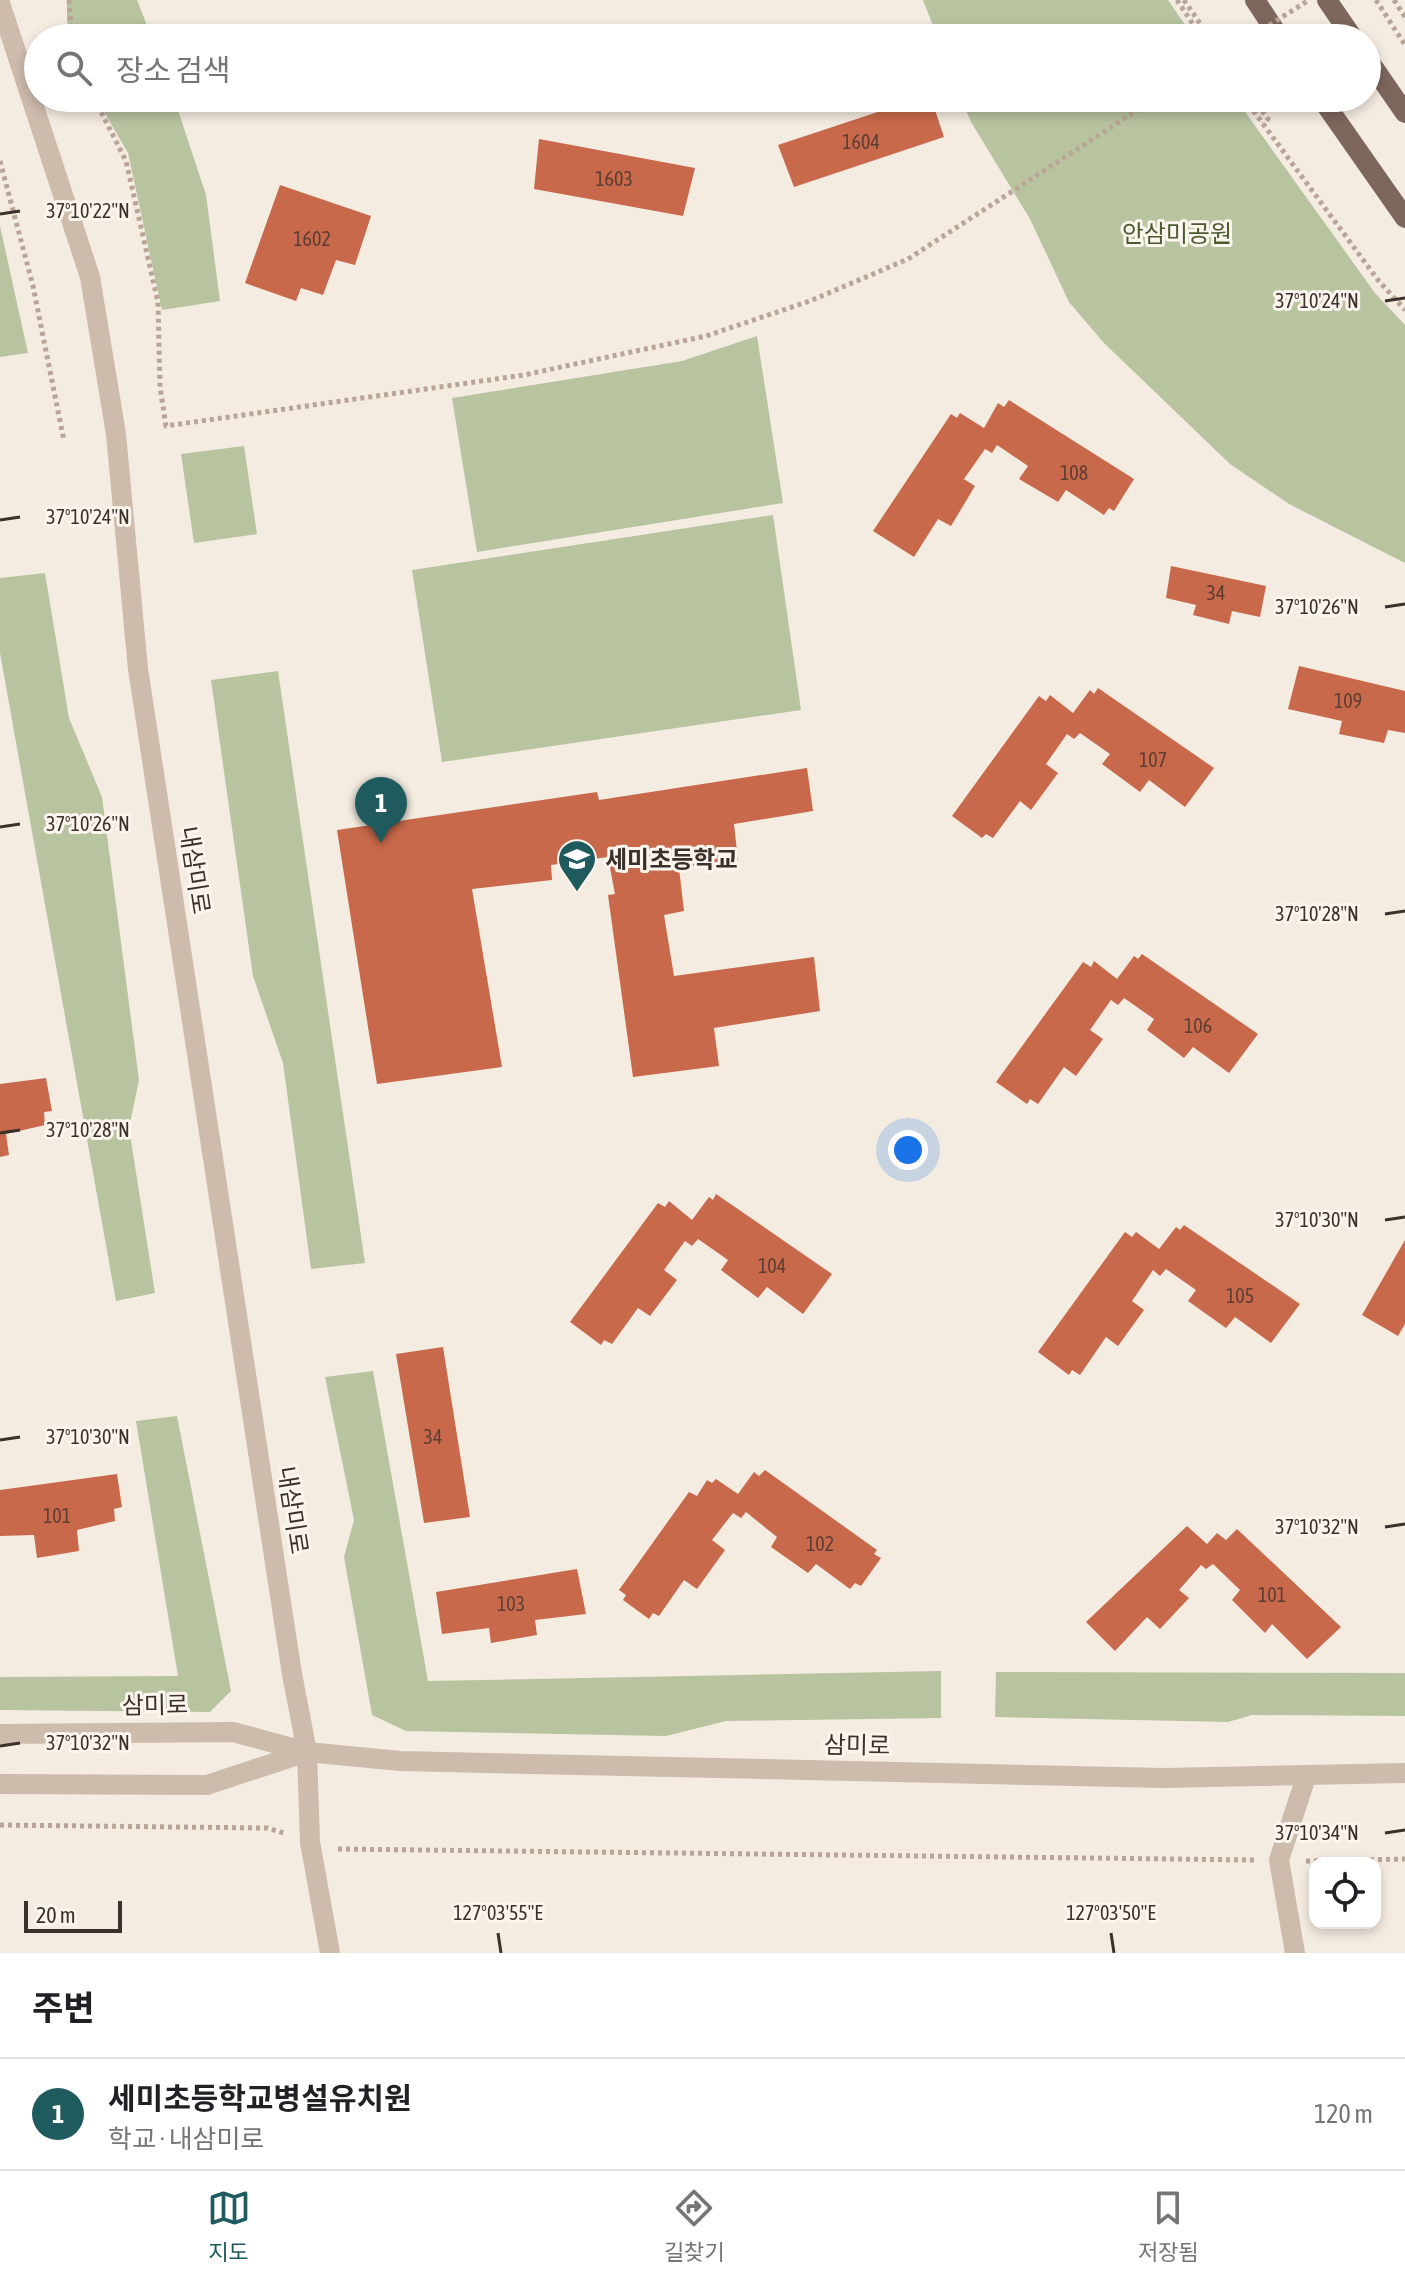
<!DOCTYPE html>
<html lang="ko">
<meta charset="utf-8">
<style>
body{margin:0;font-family:"Asap Condensed","Noto Sans KR",sans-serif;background:#f2f2f2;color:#202124}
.controls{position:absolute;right:24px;bottom:24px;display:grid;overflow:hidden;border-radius:16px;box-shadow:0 4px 12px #0003}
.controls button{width:72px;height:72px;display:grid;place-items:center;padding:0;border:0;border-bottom:2px solid #e0e0e0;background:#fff;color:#202124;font:40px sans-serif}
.scale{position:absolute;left:24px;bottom:20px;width:98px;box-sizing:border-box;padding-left:8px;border:4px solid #3b302b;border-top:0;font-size:22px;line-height:28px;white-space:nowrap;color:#3b302b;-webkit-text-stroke:6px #fbf5ee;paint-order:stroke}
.you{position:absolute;left:908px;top:1150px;width:28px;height:28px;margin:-20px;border:6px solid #fff;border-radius:50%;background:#1a73e8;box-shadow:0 0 0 12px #1a73e833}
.badge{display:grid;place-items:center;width:52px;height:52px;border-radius:50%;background:#1f5a5e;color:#fff;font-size:26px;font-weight:700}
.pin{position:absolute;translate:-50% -66px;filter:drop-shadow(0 2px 4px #0008)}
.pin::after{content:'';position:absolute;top:42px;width:28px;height:24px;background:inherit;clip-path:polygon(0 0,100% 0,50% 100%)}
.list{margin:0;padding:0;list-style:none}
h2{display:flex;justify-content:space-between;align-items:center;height:104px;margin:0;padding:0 32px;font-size:34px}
h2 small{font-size:26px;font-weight:400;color:#757577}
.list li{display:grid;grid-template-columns:52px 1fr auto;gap:24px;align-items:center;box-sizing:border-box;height:112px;padding:0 32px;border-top:2px solid #e0e0e0}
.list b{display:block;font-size:30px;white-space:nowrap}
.list p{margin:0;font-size:26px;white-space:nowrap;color:#757577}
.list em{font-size:26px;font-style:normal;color:#757577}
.icon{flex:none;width:44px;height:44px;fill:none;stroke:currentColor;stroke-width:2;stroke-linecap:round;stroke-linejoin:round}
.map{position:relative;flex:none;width:1405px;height:1953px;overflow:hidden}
.search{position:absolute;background:#fff;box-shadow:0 4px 12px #0003;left:24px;right:24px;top:24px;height:88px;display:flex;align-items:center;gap:20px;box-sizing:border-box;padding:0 28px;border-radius:44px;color:#757577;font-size:30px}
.sheet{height:216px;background:#fff}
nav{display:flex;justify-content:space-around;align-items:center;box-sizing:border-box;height:112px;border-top:2px solid #e0e0e0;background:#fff;font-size:22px;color:#757577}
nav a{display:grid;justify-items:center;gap:4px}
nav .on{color:#1f5a5e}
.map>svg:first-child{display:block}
.green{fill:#b8c4a0}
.building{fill:#c8694b}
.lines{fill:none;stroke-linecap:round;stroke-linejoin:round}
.path{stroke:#b9a596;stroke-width:5;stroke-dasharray:4 4;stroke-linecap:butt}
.minor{stroke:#cdbbac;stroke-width:20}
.tertiary{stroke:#cdbbac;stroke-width:20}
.primary{stroke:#7d675c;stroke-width:20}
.path-bridge{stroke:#b9a596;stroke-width:5;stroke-dasharray:4 4;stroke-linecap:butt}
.ticks{fill:none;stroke:#3b302b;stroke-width:3}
.labels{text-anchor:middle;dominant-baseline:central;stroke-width:6;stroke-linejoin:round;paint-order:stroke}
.number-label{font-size:20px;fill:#5e3e33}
.park-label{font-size:24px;fill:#4a5a2e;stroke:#fbf5ee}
.poi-label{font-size:24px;font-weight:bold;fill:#3b302b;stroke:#fbf5ee;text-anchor:start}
.street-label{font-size:24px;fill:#3b302b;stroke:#fbf5ee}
.ticks-label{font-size:20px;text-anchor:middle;fill:#3b302b;stroke:#fbf5ee;stroke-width:6;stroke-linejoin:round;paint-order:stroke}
</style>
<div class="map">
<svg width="1405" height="1953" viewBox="0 0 1405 1953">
<rect width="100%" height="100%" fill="#f4ebe1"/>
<path class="green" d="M67 0H137L152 38H73L67 22Z
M923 0H1168L1194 38H938Z
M96 98H174L206 195 220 301 162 310 128 153Z
M961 98H1235L1375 293 1405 325V563L1289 504 1230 464 1104 343 1069 302 1030 219 971 122Z
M0 226 28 353 0 357Z
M757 336 783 503 477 552 452 398 682 361Z
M244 446 257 534 194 543 181 454Z
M773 515 801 710 442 762 412 570Z
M45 573 69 718 102 797 139 1080 129 1128 155 1293 116 1301 0 653V578Z
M278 671 365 1263 311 1269 283 1063 253 976 211 680Z
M373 1371 428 1681 941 1671V1718L726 1721 666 1736 406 1731 372 1715 344 1557 354 1520 325 1377Z
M177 1416 231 1691 210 1712 0 1710V1677L178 1676 136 1421Z
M996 1672 1405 1673V1716L1252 1715 1228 1722 995 1717Z"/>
<path class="building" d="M920 98H931L944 137 794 187 778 145Z
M539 139 695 168 683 216 534 189Z
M280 185 371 216 355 265 336 260 323 295 301 288 296 301 245 283Z
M1009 400 1134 479 1114 511 1109 508 1104 515 1066 490 1058 502 1019 479 1028 466 997 445 992 453 985 449 964 479 975 486 951 526 938 519 914 557 873 531 951 414 957 418 960 413 984 428 998 403 1004 407Z
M1171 566 1266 586 1260 617 1232 611 1229 624 1193 615 1196 605 1166 598Z
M1299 666 1405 691V733L1388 730 1384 743 1339 734 1342 721 1288 709Z
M1098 688 1214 768 1185 807 1149 780 1140 792 1102 764 1110 754 1080 733 1074 739 1067 734 1046 764 1058 773 1031 810 1020 801 993 838 986 834 982 838 952 816 1039 696 1046 701 1050 695 1073 713 1090 690 1094 694Z
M807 768 813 811 734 824 738 860 679 868 684 911 664 915 674 976 814 957 820 1011 714 1028 719 1066 633 1077 608 895 615 894 608 857 551 865 552 880 472 889 502 1067 377 1084 337 830 597 792 599 800Z
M1142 954 1258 1034 1229 1073 1193 1047 1184 1058 1147 1030 1154 1019 1124 998 1118 1005 1111 1000 1090 1030 1103 1039 1076 1076 1064 1067 1038 1104 1030 1099 1027 1104 996 1082 1083 962 1091 967 1094 961 1117 979 1134 956 1138 959Z
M46 1078 52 1111 44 1112 45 1125 6 1134 9 1155 0 1157V1084Z
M716 1194 832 1274 803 1314 767 1287 758 1298 721 1270 728 1260 698 1239 692 1246 685 1241 664 1270 677 1280 650 1316 638 1308 612 1344 604 1340 601 1345 570 1322 658 1203 665 1207 669 1201 692 1220 709 1197 713 1200Z
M1184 1225 1300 1304 1271 1343 1235 1317 1226 1328 1188 1301 1196 1290 1166 1269 1160 1276 1153 1270 1132 1301 1144 1310 1118 1346 1106 1337 1080 1375 1072 1370 1069 1375 1038 1352 1125 1232 1132 1237 1136 1232 1159 1249 1176 1227 1180 1230Z
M1405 1240V1324L1398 1336 1362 1315Z
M443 1347 470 1517 424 1523 396 1354Z
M765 1470 877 1550 874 1554 881 1558 861 1586 855 1583 850 1589 816 1564 808 1573 771 1547 777 1537 746 1512 741 1518 733 1513 712 1540 725 1550 697 1589 684 1580 659 1616 653 1613 649 1619 623 1600 626 1595 619 1590 689 1492 697 1496 707 1480 712 1483 716 1479 738 1494 754 1472 759 1476Z
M117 1474 122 1507 114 1509 115 1521 77 1530 79 1551 37 1558 34 1535 0 1536V1490Z
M1187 1526 1207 1544 1217 1533 1226 1540 1237 1529 1341 1627 1307 1659 1272 1624 1265 1633 1232 1600 1240 1590 1213 1564 1206 1569 1201 1565 1179 1590 1189 1598 1160 1629 1147 1617 1115 1651 1086 1622Z
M577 1569 586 1614 535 1620 537 1635 491 1643 489 1628 442 1634 436 1592Z"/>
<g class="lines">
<path class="path" d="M69 0 72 38
M1177 0 1202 38
M1184 0 1210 38
M1376 0 1405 45
M1394 0 1405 17
M94 98 126 161 158 302 160 387 166 426 524 375 706 336 810 301 908 259 1156 98
M1244 98 1378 280 1405 310
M1253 98 1268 119 1263 124
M0 161 33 286 64 441
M0 1825 267 1828 287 1834
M338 1849 1256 1860
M1306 1861 1405 1859"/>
<path class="minor" d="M307 1752 310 1842 330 1953"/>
<path class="tertiary" d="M0 3 90 277 116 434 138 669 292 1674 307 1752
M0 1734 233 1732 307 1752 400 1761 1164 1778 1405 1773
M0 1784 207 1785 307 1752
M1295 1953 1279 1860 1306 1777"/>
<path class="primary" d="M1255 0 1280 38
M1327 0 1353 38
M1367 58 1405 113
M1321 98 1405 218"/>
<path class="path-bridge" d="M1249 38 1309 0"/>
</g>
<path class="ticks" d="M0 214 20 211M1385 301 1405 298M0 520 20 517M1385 607 1405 604M0 827 20 824M1385 914 1405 911M0 1133 20 1130M1385 1220 1405 1217M0 1440 20 1437M1385 1527 1405 1524M0 1746 20 1743M1385 1833 1405 1830M498 1933 501 1953M1111 1933 1114 1953"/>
<defs>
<symbol id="school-pin" viewBox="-11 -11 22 30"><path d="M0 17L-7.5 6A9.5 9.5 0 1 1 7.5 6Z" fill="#1f5a5e" stroke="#fbf5ee"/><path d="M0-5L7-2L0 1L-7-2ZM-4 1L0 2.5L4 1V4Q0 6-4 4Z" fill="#fff"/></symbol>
</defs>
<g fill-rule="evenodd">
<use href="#school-pin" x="555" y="837" width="44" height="60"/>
</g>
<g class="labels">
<g class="number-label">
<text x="861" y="141">1604</text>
<text x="614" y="178">1603</text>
<text x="312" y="238">1602</text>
<text x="1074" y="472">108</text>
<text x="1216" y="592">34</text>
<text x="1348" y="700">109</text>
<text x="1153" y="759">107</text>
<text x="1198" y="1025">106</text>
<text x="772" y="1265">104</text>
<text x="1240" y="1295">105</text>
<text x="433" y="1436">34</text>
<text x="57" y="1515">101</text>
<text x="820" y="1543">102</text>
<text x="1272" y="1594">101</text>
<text x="511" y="1603">103</text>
</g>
<g class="park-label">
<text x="1177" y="233">안삼미공원</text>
</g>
<g class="poi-label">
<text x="605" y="859">세미초등학교</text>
</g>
<g class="street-label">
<text transform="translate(195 870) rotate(81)">내삼미로</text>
<text transform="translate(293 1510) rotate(81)">내삼미로</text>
<text transform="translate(155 1705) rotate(-1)">삼미로</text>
<text transform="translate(857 1745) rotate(1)">삼미로</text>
</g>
</g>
<g class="ticks-label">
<text x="88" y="218">37°10'22"N</text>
<text x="1317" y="308">37°10'24"N</text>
<text x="88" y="524">37°10'24"N</text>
<text x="1317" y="614">37°10'26"N</text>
<text x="88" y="831">37°10'26"N</text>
<text x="1317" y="921">37°10'28"N</text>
<text x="88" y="1137">37°10'28"N</text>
<text x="1317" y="1227">37°10'30"N</text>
<text x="88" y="1444">37°10'30"N</text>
<text x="1317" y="1534">37°10'32"N</text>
<text x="88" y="1750">37°10'32"N</text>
<text x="1317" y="1840">37°10'34"N</text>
<text x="498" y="1920">127°03'55"E</text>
<text x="1111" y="1920">127°03'50"E</text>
</g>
</svg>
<div class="controls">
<button><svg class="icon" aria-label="locate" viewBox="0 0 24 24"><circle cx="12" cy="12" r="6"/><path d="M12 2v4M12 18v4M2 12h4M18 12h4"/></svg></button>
</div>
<div class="scale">20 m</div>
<div class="you"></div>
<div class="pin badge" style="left:381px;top:843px">1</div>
<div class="search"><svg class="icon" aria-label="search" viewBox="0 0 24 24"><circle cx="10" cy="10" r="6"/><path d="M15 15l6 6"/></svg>장소 검색</div>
</div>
<section class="sheet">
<h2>주변<small></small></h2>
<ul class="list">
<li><span class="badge">1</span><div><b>세미초등학교병설유치원</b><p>학교 · 내삼미로</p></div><em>120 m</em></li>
</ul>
</section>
<nav>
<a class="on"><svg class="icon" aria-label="map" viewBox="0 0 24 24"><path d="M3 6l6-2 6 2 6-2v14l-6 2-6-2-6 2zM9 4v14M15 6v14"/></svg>지도</a>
<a><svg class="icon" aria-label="directions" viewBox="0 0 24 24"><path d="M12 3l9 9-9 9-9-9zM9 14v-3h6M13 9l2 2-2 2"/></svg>길찾기</a>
<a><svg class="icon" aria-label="saved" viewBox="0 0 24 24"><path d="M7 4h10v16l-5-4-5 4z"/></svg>저장됨</a>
</nav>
